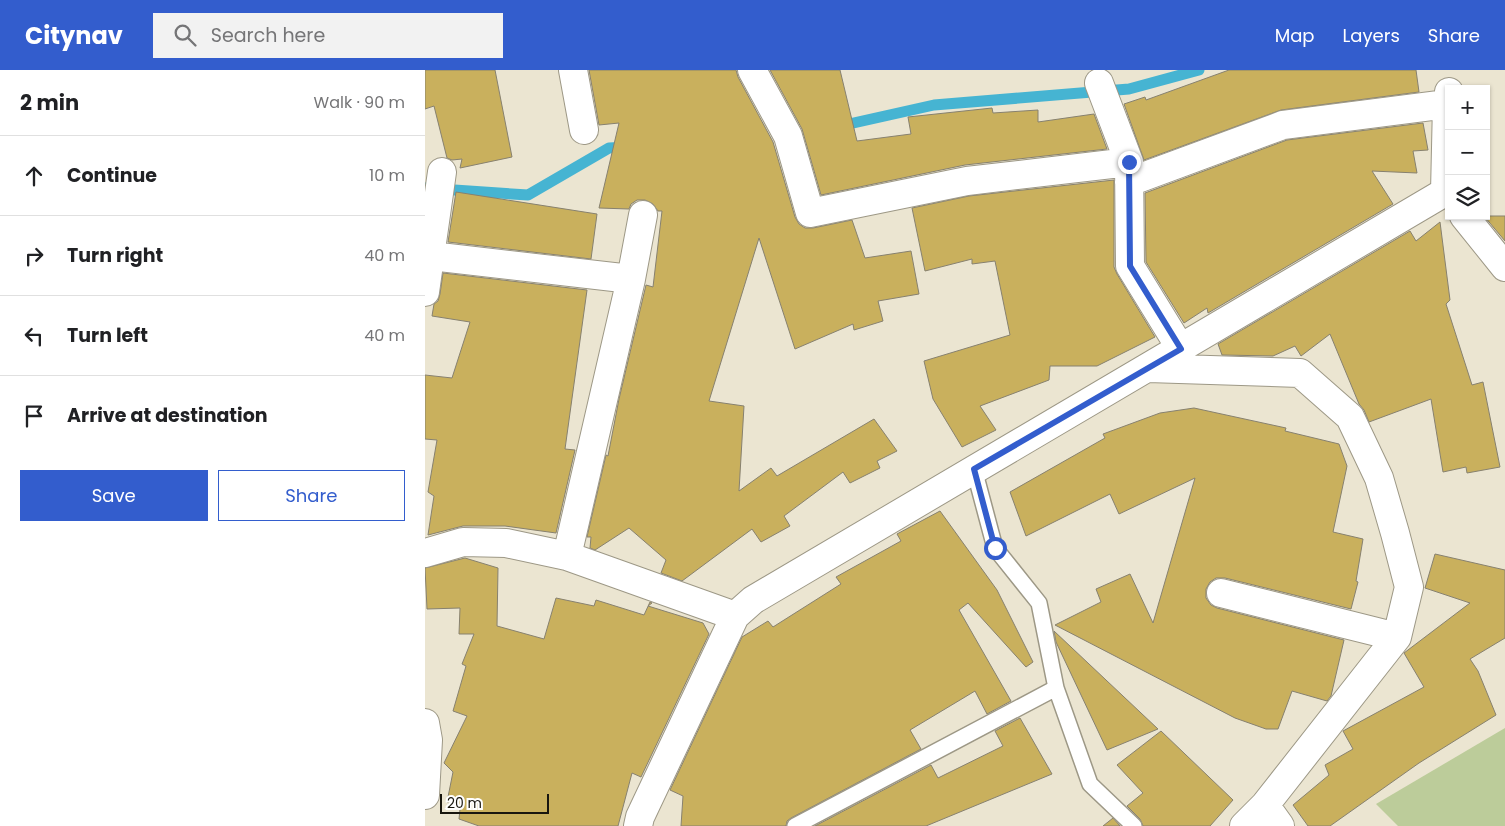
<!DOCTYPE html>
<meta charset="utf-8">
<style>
body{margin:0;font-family:Poppins,sans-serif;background:#f2f2f2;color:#202124}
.controls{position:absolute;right:15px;top:15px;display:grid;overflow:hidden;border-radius:0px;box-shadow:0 1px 4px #0004}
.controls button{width:45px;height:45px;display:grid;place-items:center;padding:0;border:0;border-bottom:1px solid #e0e0e0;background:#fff;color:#202124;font:25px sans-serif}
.scale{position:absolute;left:15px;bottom:12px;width:109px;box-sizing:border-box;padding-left:5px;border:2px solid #18160f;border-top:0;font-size:14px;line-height:18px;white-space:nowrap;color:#18160f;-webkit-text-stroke:4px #fff;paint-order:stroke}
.stop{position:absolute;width:15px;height:15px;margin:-11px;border:4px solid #335dcd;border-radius:50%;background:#fff}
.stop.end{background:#335dcd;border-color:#fff;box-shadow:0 1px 5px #0008}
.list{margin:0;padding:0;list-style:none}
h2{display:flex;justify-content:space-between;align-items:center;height:65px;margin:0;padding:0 20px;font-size:21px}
h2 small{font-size:16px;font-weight:400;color:#757577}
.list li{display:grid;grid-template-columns:32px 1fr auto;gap:15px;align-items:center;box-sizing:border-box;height:80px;padding:0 20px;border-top:1px solid #e0e0e0}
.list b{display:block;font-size:19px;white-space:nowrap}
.list em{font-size:16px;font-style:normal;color:#757577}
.actions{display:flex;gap:10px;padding:15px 20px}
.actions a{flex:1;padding:11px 0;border:1px solid #335dcd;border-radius:0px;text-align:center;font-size:18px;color:#335dcd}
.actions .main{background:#335dcd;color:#fff}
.icon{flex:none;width:28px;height:28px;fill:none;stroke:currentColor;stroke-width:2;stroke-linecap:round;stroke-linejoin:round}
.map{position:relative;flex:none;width:1080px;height:756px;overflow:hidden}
header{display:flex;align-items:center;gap:30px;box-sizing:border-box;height:70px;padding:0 25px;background:#335dcd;color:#fff}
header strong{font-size:24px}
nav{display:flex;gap:28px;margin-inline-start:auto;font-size:18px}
.search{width:350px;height:45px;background:#f2f2f2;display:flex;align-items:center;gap:12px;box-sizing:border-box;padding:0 18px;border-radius:0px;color:#757577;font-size:19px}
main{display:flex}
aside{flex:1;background:#fff}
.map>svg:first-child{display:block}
.green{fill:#bccc9a}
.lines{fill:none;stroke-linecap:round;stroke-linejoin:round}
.stream{stroke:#46b4d2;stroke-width:11}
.building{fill:#c9b05d;stroke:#87816f}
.lane-casing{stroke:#9d9886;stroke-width:18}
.street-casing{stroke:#9d9886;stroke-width:30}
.lane{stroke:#fff;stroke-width:15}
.street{stroke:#fff;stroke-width:28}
.route{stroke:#335dcd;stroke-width:6}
</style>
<header>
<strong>Citynav</strong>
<div class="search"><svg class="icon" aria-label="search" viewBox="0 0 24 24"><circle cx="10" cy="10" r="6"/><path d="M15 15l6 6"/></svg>Search here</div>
<nav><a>Map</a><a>Layers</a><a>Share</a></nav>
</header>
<main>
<aside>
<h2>2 min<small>Walk · 90 m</small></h2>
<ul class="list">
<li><svg class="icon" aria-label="ahead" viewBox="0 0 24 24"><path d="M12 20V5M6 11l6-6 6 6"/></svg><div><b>Continue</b></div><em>10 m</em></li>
<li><svg class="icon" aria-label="right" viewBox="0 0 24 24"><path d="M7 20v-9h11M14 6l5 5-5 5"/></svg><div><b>Turn right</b></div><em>40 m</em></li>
<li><svg class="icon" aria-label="left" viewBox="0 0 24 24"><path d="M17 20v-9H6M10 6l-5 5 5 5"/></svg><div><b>Turn left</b></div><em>40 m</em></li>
<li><svg class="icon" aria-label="arrive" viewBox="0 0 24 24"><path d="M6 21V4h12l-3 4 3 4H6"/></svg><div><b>Arrive at destination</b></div></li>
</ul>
<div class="actions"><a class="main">Save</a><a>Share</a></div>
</aside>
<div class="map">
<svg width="1080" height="756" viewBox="0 0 1080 756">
<rect width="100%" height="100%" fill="#ebe5d1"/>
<path class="green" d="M1080 658V756H973L951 734Z"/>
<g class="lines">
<path class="stream" d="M415 56 509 35 704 19 774 0
M0 118 103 125 184 78 203 77"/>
</g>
<path class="building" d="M0 0H70L87 87 35 98 37 89 27 90 22 88 9 36 0 39Z
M164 0H311L313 7 348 72 370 147 374 154 380 158H388L427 150 440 188 486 181 494 224 453 231 458 251 429 260 428 254 370 279 334 168 284 331 319 336 314 421 346 398 352 406 449 349 472 381 452 391 455 398 425 413 418 402 359 446 365 456 336 472 327 459 257 511 236 503 241 490 204 458 170 480 165 478 166 467H162L181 385 183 386 194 329 221 215 228 217 237 141H233L228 134 220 130H212L206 134 204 139 174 138 194 53 174 55Z
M345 0H415L432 71 486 64 483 47 567 38 568 43 613 40V52L669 44 682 79 540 95 396 125 377 59Z
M804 0H991L994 22 856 40 719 90 699 34 720 27 721 30Z
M998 53 1003 80 988 81 992 103 947 101 968 134 783 243 782 238 759 253 721 192 720 123 862 70Z
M689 110V197L692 204 730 267 672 296H625L624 310 555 336 571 360 537 377 508 329 499 291 585 265 570 191 547 194V189L500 201 487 138 544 126Z
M31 122 172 144 166 189 23 172Z
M1059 146H1080V171Z
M1015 152 1025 230 1021 234 1047 315 1058 312 1075 397 1042 403 1041 397 1018 402 1006 329 944 352 939 340 934 334 905 264 876 286 870 276 848 286 797 285 793 274 985 161 991 171Z
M18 203 162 220 140 379 150 380 131 463 80 456H38L3 465 9 426 3 422 12 370 0 369V305L27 308 45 252 7 246 9 234 13 231 15 224Z
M769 338 861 358 860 361 914 374 922 396 908 462 938 469 931 511 933 512 926 539 800 508H791L785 512 781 519V528L786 535 792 538 919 570 906 626 902 631 867 621 853 659H841L810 648 630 555 676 532 671 519 705 504 728 553 770 408 694 444 685 424 601 466 585 422 680 368 678 364 735 343Z
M515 441 572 520 608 592 601 597 543 533 534 540 586 631 562 644 550 621 485 660 496 679 366 748 362 751 361 756H256L258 726 245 720 317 567 343 551 348 557 416 514 411 507 476 471 472 464Z
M1010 484 1080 500V568L1045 589 1053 601 1071 645 994 693 905 756H883L868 735 904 705 900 695 928 679 918 661 999 617 979 583 1045 533 1000 518Z
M40 488 73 498 72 556 119 569 131 528 169 536 171 530 219 545 225 532 227 533 223 536 278 553 284 564 216 707 207 703 193 756H54L34 749 35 739 22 732 28 702 19 693 42 646 28 641 41 596 37 594 49 564H34L35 538 2 539 0 498Z
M629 561 733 659 682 680 631 572Z
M595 648 627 704 501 756H390L506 695 513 708 578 676 570 661Z
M736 661 808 730 785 756H718L715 749 702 736 718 723 692 695Z
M688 748 695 756H678Z"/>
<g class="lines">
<defs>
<path id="lane" d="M549 399 570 478 614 533 631 618 665 714 709 756
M370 756 631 618"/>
<path id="street" d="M148 0 159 60
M327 0 363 66 385 143 542 111 704 92
M674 13 704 92 705 196 756 279
M704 112 858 55 1022 34
M1039 146 1080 197
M6 186 206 209
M0 222 17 102
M723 298 875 303 925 347 954 408 970 463 984 517 972 567 840 735 819 756
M0 483 38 472 81 473 142 486 310 546
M142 486 206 209 218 145
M796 523 972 567
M0 653 3 670 0 725
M840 735 855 756
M213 756 215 747 310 546 328 530 1020 122 1022 34 1024 22"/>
</defs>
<use href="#lane" class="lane-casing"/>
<use href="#street" class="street-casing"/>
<use href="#lane" class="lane"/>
<use href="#street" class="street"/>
</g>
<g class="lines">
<path class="route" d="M570 478 549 399 756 279 705 196 704 92"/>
</g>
</svg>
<div class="controls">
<button>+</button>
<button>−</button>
<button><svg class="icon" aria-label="layers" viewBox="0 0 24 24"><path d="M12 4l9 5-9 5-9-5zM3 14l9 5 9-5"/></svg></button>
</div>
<div class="scale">20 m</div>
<div class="stop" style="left:570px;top:478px"></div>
<div class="stop end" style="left:704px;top:92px"></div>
</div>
</main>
